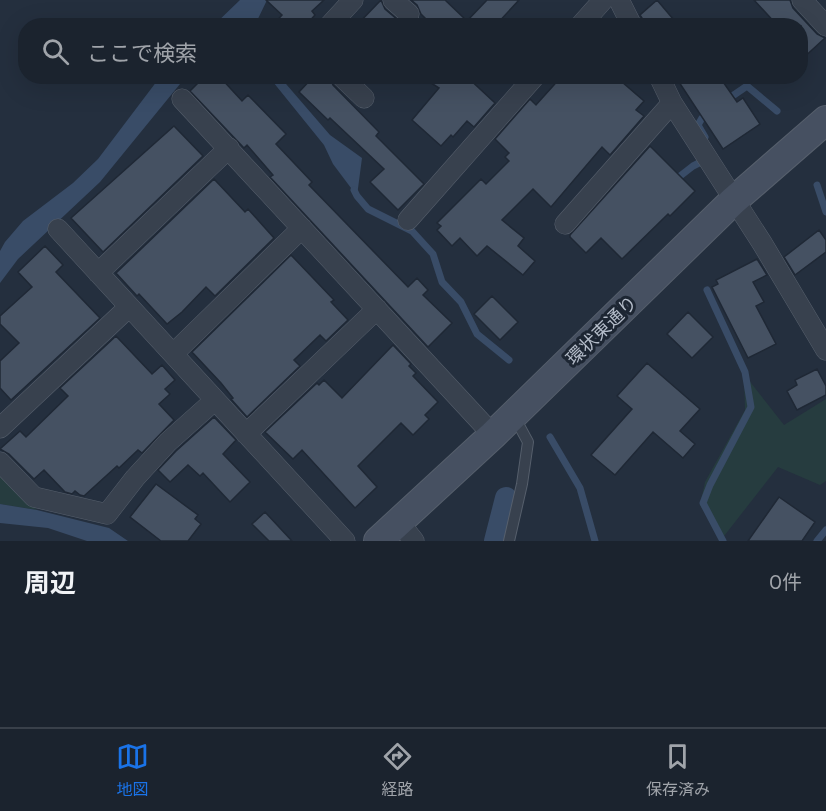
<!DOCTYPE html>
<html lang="ja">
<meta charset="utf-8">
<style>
body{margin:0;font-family:Commissioner,"Noto Sans JP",sans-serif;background:#282f3a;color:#f1f3f6}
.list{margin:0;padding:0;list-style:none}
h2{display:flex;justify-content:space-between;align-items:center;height:78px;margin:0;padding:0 24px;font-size:26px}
h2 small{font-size:20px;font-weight:400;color:#a0a4aa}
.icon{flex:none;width:33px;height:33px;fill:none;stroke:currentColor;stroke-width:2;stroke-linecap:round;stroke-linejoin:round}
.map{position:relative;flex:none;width:826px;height:541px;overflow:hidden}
.search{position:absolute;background:#1b232e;box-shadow:0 6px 24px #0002;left:18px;right:18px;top:18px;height:66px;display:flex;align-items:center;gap:15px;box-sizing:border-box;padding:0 21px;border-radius:24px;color:#a0a4aa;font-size:22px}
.sheet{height:186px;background:#1b232e}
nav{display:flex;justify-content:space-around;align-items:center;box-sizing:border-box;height:84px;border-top:2px solid #39404a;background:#1b232e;font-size:16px;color:#a0a4aa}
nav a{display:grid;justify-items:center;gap:3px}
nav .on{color:#1a73e8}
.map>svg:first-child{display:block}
.green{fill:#263c3f}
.water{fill:#394c67}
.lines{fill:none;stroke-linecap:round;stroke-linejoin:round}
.stream{stroke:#394c67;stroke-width:7}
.canal{stroke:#394c67;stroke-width:22}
.building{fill:#455162;stroke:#1f2835;stroke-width:1.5}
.service-casing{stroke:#565f6c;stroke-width:12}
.minor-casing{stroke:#565f6c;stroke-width:21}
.secondary-casing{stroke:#565f6c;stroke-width:30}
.service{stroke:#38414e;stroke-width:10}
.minor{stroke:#38414e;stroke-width:20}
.secondary{stroke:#465061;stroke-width:28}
.labels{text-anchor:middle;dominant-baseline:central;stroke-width:6;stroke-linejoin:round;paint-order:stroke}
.street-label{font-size:18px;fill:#b4bcc9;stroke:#1d2633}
</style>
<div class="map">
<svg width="826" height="541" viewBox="0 0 826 541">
<rect width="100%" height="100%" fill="#242f3e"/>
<path class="green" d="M744 374 784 425 826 399V481L820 485 778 467 721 540 700 505 705 482 745 410Z
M0 472 37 510 0 504Z"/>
<path class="water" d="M240 0H267L255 25 213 26Z
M160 77H189L180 84 100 182 18 259 0 283V251L5 242 23 221 73 183 98 159Z
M269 77H280L330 135 362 158 357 196 333 164 324 145Z
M0 504 37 510 109 528 128 541H87L48 528 0 523Z"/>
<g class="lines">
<path class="stream" d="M725 101 747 86 777 111
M705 137 698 125 702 118 709 113
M675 180 693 166 705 160
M817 185 826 212
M354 190 357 196 368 209 412 231 433 254 442 282 461 302 477 334 509 360
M707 290 745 372 751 407 710 485 703 503 723 541
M550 437 580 488 595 541
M817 541 826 530"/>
<path class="canal" d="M495 541 506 498"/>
</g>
<path class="building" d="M266 0H324L312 11 315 15 305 26H272L282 15Z
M381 0 385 9 399 21 394 26H356Z
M411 0H445L467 21 487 0H519L495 26H433L421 14 417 5Z
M657 0 679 26H647L640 15Z
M754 0H790L793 8 817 34 825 38 801 60V26H778Z
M205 76H219L242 101 248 95 286 134 276 144 312 182 309 185 408 287 417 278 428 290 423 295 452 323 428 347 270 177 273 175 247 145 244 148 190 91Z
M314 76H329L333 85 379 132 376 136 424 184 398 210 370 182 384 169 330 118 328 120 299 92Z
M420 76H466L495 103 474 127 467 121 453 137 451 135 441 146 412 120 439 88Z
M562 76H615L644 101 636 110 644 116 610 155 602 147 551 207 533 189 502 220 524 238 518 246 535 261 523 275 487 246 477 256 460 238 452 246 437 230 441 226 437 223 481 179 486 184 509 161 505 157 509 153 495 139 530 99 536 105Z
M675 76H719L737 102 743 98 760 124 723 149Z
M174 126 203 156 103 252 71 218Z
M650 146 695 191 670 216 668 214 622 259 601 238 586 253 570 237V235Z
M214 179 245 212 248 209 274 238 215 296 206 287 182 312 167 324 139 294 137 296 116 273Z
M819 230 826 240V252L795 275 784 257Z
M45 246 63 265 56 272 100 318 11 400 0 388V361L19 343 0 324V316L32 287 18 272Z
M291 255 334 300 331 302 348 320 326 341 320 335 294 360 300 366 247 417 231 399 233 398 221 383 192 352Z
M757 259 767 275 753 282 764 302 756 306 776 344 748 358 712 287 718 284 716 280Z
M492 296 518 322 500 340 474 314Z
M688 312 713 337 692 358 667 334Z
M116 336 152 374 162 365 175 380 165 389 170 394 159 404 174 420 142 453 138 450 119 468 117 466 84 496 80 495 75 491 72 494 65 492 44 470 34 479 9 454 0 449 20 431 26 437 68 396 60 388Z
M393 345 411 364 409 366 416 373 413 376 438 402 425 415 429 419 413 435 401 423 358 466 377 487 355 508 302 450 293 459 265 432 317 383 319 385 324 380 342 398Z
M647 363 700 409 680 431 695 444 683 458 653 432 615 475 591 455 632 409 617 396Z
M817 369 826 386V395L797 410 787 391 797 385 795 380Z
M214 417 236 440 223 454 250 482 230 502 203 473 200 476 188 465 170 482 158 470 176 451Z
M156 484 198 515 195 519 201 524 188 541H161L130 517Z
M779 497 815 522 802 541H748Z
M265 512 292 541H269L252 524Z"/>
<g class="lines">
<defs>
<path id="service" d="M509 541 522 484 528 442 515 418"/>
<path id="minor" d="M393 0 409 14
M619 0 632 26
M802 0 826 26
M329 26 353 0
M580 26 603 0
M341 76 364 98
M659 76 672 103 762 243 826 350
M182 99 493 435
M408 220 535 76
M565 224 672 103
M58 229 345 541
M98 273 229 148
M173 354 302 228
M0 428 129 307
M246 434 377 309
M0 462 34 497 107 514 135 478 168 442 215 400
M399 522 414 541"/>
<path id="secondary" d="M378 541 493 435 733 201 826 120"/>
</defs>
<use href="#service" class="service-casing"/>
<use href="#minor" class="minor-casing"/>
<use href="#secondary" class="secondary-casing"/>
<use href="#service" class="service"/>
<use href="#minor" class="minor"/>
<use href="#secondary" class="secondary"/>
</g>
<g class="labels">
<g class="street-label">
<text transform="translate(601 330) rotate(-44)">環状東通り</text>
</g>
</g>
</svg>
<div class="search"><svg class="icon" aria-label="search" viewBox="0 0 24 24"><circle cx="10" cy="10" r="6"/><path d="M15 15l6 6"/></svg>ここで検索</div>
</div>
<section class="sheet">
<h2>周辺<small>0件</small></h2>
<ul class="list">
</ul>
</section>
<nav>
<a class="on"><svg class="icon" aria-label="map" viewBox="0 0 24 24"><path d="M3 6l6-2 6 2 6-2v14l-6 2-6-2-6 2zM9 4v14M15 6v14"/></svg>地図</a>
<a><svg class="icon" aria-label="directions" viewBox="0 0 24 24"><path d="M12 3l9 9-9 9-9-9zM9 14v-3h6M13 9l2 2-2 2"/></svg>経路</a>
<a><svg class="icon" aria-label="saved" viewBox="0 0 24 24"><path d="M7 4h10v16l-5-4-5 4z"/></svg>保存済み</a>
</nav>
